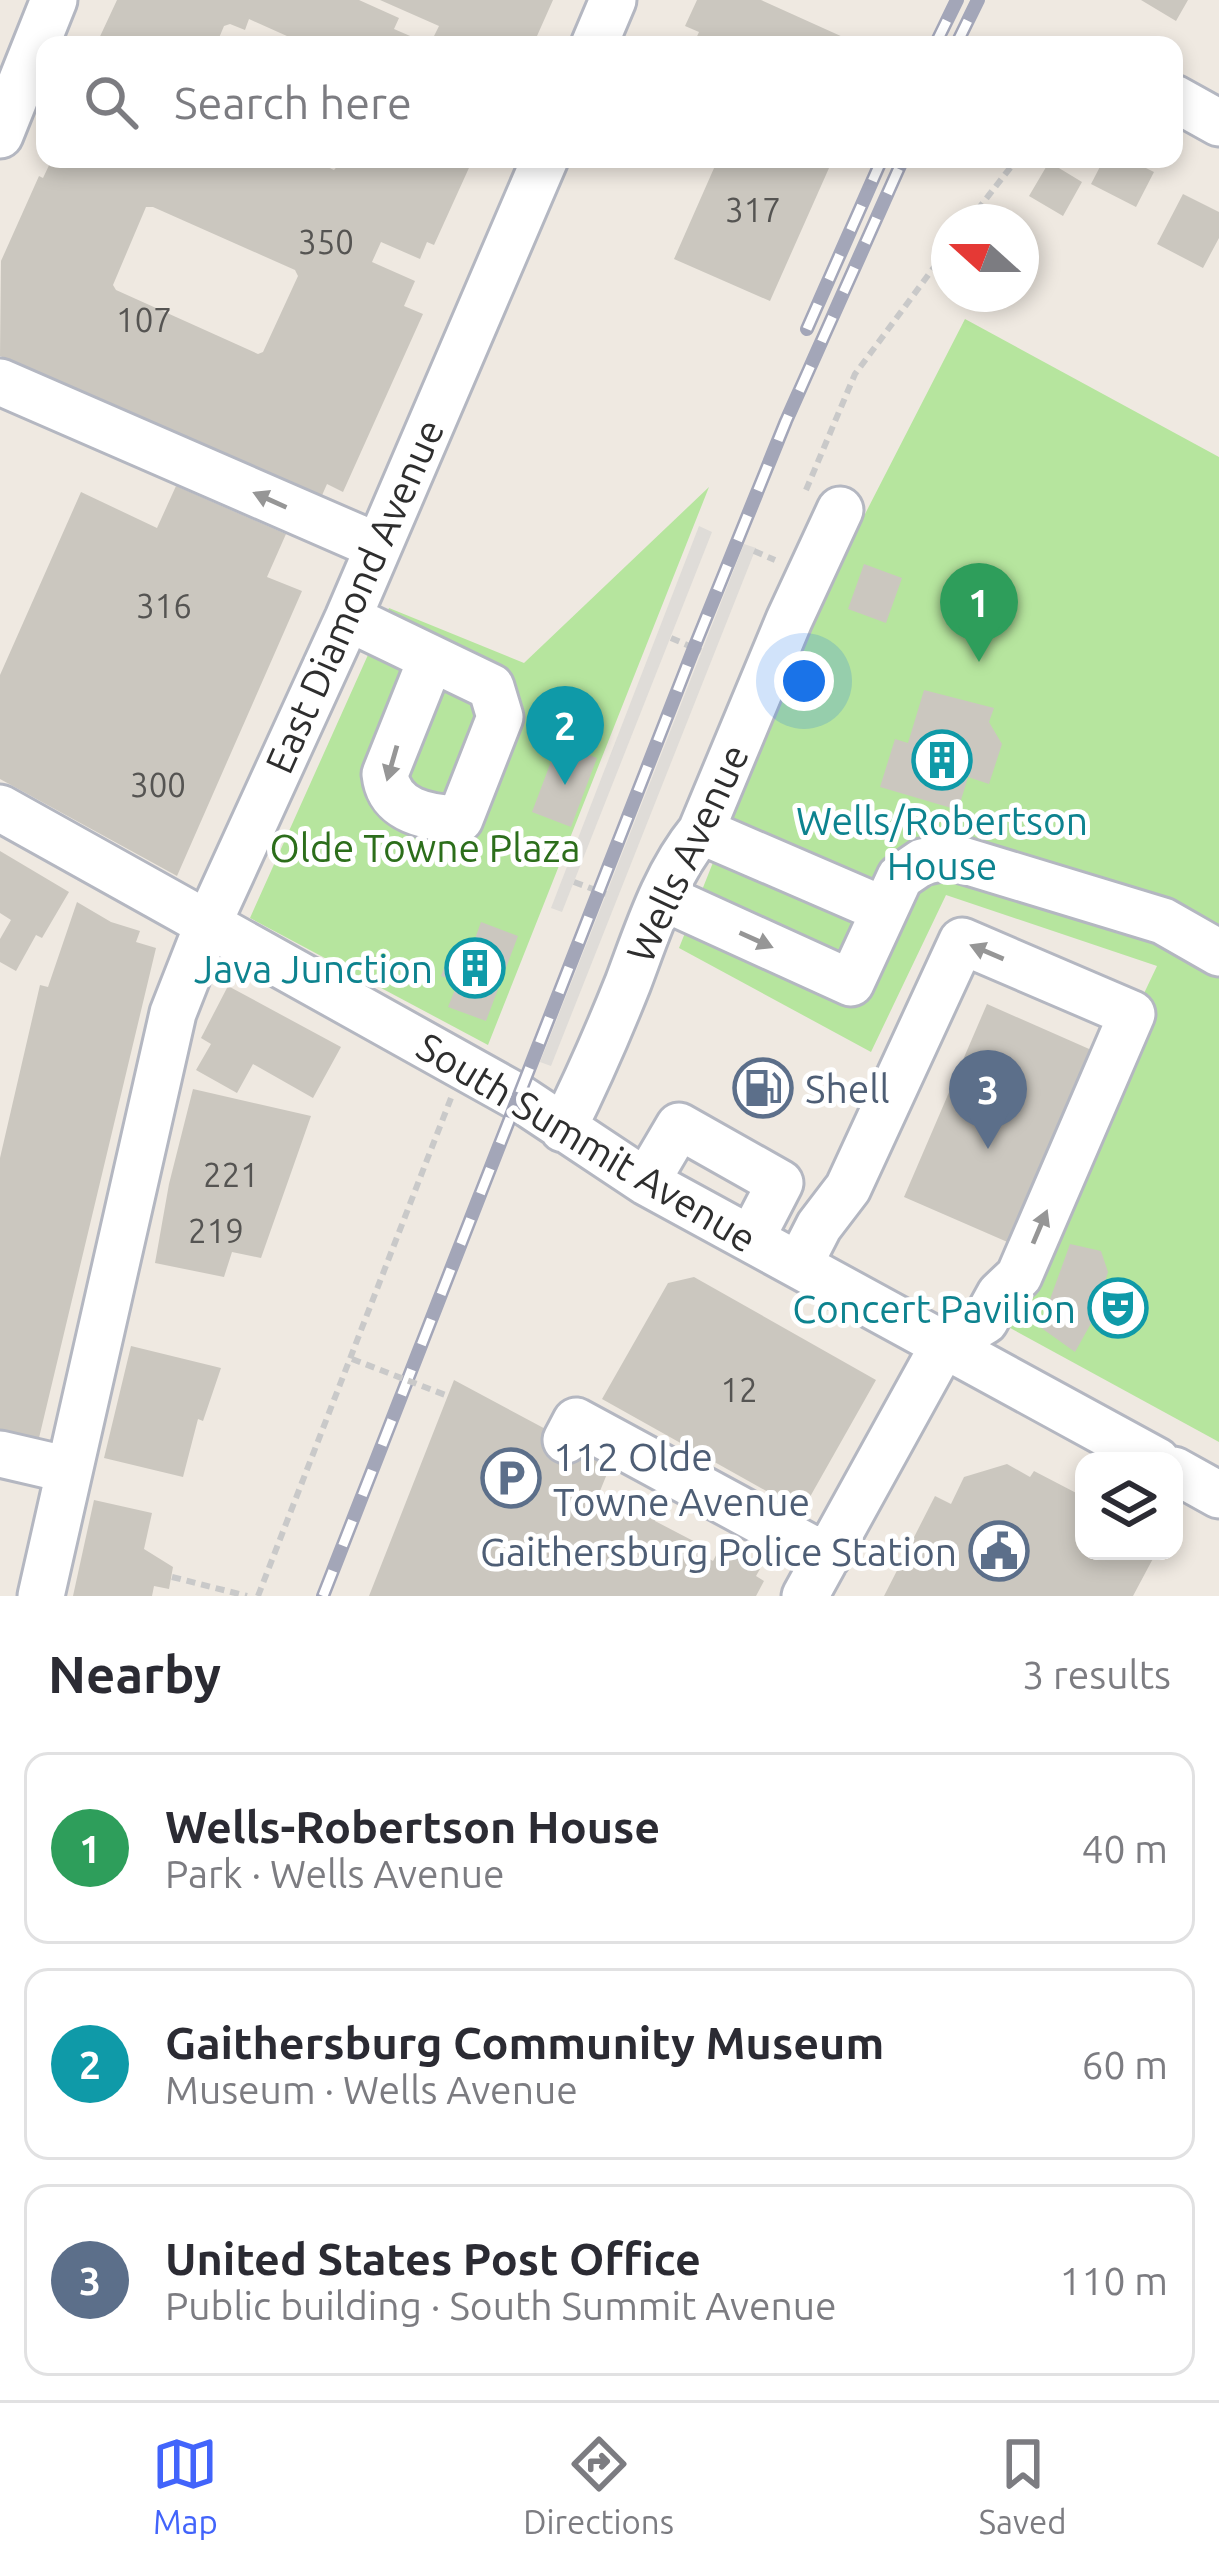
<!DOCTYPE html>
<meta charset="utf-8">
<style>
body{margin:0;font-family:Ubuntu,sans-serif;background:#f7f7f7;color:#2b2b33}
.controls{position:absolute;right:36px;bottom:36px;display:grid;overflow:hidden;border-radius:24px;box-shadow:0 6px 18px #0003}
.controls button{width:108px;height:108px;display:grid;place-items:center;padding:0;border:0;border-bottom:3px solid #e1e1e2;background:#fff;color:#2b2b33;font:60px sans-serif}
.compass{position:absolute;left:931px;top:204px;width:108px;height:108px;border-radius:50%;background:#fff;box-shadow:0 6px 18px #0003;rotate:291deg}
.you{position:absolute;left:804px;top:681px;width:42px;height:42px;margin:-30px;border:9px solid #fff;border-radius:50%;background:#1a73e8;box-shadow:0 0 0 18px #1a73e833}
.badge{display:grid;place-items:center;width:78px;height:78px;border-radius:50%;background:#4264fb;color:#fff;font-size:39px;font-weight:700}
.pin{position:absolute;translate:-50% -99px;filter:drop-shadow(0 3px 6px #0008)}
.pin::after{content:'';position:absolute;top:63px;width:42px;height:36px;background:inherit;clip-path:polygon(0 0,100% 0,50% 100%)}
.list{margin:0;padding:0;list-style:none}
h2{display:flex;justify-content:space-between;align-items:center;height:156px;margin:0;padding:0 48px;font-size:51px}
h2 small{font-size:39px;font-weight:400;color:#7c7c81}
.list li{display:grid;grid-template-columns:78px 1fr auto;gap:36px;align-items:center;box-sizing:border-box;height:192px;margin:0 24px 24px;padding:0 24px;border:3px solid #e1e1e2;border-radius:24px}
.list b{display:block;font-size:45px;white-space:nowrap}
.list p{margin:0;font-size:39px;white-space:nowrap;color:#7c7c81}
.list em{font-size:39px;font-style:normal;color:#7c7c81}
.icon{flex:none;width:66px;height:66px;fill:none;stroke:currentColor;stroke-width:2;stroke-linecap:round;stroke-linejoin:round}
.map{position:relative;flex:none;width:1219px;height:1596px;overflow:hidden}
.search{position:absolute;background:#fff;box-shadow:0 6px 18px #0003;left:36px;right:36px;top:36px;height:132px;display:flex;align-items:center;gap:30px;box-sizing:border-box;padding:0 42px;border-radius:24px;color:#7c7c81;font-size:45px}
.sheet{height:804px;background:#fff}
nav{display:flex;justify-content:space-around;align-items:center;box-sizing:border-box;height:168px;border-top:3px solid #e1e1e2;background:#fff;font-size:33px;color:#7c7c81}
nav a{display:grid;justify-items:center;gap:6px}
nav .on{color:#4264fb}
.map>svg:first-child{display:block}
.green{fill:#b6e59e}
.plaza{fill:#dfdcd8}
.building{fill:#cbc7bf;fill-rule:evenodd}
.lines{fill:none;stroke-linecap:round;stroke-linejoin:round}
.minor-casing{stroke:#b4b7c1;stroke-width:51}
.path{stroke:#c9c9c9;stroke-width:6;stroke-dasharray:9 6;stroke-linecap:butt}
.minor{stroke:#fff;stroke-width:45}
.rail-casing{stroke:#a3a6b8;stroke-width:14}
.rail{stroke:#fff;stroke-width:9;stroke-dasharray:27;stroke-linecap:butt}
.path-bridge{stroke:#c9c9c9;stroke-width:6;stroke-dasharray:9 6;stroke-linecap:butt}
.oneway{fill:#969696}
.labels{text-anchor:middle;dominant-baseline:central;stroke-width:10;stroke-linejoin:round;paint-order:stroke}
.number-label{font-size:33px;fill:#555452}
.street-label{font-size:39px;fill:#2e2e2e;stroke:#fff}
.culture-label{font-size:39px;fill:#0d838f;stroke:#fff;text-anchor:end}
.park-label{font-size:39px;fill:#2c6e1b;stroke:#fff}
.service-label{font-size:39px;fill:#4e5e75;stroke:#fff;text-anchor:start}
</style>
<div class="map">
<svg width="1219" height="1596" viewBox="0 0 1219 1596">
<rect width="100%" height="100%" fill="#efe9e1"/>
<path class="green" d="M965 319 1219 457V1442L990 1317 1157 966 946 895 871 1052 679 948 805 631Z
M709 487 488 1045 250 918 389 608 524 663Z"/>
<path class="plaza" d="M699 526 712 532 562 912 551 908Z
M744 544 756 548 551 1066 540 1062Z"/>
<path class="building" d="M117 0H359L399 18 394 29 424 42 432 40 439 26 380 0H553L533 45H307L249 19 245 30 230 24 224 26 216 45H96Z
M697 0H761L854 42 852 45H693L699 32 685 26Z
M1141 0H1188L1176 21Z
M52 159H310L334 170 344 159H473L434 245 427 242 420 259 381 242 372 262 415 281 404 306 423 314 343 492 327 484 316 509 147 426 149 422 0 356 1 261 39 176 43 178ZM146 207H153L295 270 298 276 263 352 258 354 116 290 113 285Z
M718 159H833L770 301 674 259Z
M1104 159H1128L1154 172 1136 207 1091 184Z
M1049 162 1082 182 1063 216 1029 196Z
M1183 194 1219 212V238L1203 268 1157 244Z
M176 486 286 534 267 577 302 591 177 876 0 779V675L81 492 157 528Z
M864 564 902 578 886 623 848 609Z
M924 690 994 708 989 722 1002 744 989 784 968 777 958 810 880 787 895 739 908 743Z
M558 743 597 758 571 827 532 812Z
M0 851 69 892 42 938 36 935 16 971 0 962V939L11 920 0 913Z
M77 902 111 922 140 931 136 942 156 948 39 1438 0 1429V1158L40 985 48 987Z
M481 922 518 936 486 1021 448 1007 458 982 441 976 449 955 467 961Z
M228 986 341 1047 313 1098 253 1064 237 1093 196 1070 211 1044 201 1038Z
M987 1004 1096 1052 1012 1244 904 1197Z
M193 1089 311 1116 261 1258 232 1252 224 1277 155 1263 169 1184Z
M1070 1244 1101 1251 1108 1272 1094 1318 1075 1352 1040 1327Z
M694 1277 876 1380 802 1511 602 1399 668 1283Z
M131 1346 221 1368 203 1421 198 1419 183 1477 104 1458Z
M454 1380 611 1464 600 1491 619 1502 623 1494 659 1513 655 1521 701 1545 697 1552 713 1561 722 1544 738 1553 736 1556 760 1569 756 1576 764 1581 756 1596H369Z
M1007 1464 1030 1477 1034 1471 1084 1497V1551H1157L1133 1596H884L935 1496 951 1504 964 1477Z
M94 1500 152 1513 144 1549 173 1567 169 1589 154 1586 152 1596H73Z"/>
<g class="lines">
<defs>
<path id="minor" d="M594 45 613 0
M1174 98 1219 123
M0 135 54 0
M0 382 377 546
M348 618 491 687 500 717 460 819C428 818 389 811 385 774L431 659
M0 808 518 1097 646 1182 1157 1461
M701 831 884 910
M662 897 851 983 900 877 922 862 949 856 1163 921 1219 953
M563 1129C587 1081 608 1033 628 983 648 930 665 875 701 831L789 620 840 510
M646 1182 679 1126 780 1183 751 1239
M799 1265 819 1226 848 1188 962 941 1132 1014 1019 1276 1000 1294 985 1321 943 1346 805 1596
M566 1440 576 1421 827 1557
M0 1454 69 1470
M1174 1470 1219 1495
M41 1596 173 1013 208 924 348 618 545 159"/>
</defs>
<use href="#minor" class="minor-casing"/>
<path class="path" d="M968 222 1017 159
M806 490 855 374 949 247
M754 551 775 560
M671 638 701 651
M574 882 606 894
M172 1577 247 1596
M258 1596 451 1098"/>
<use href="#minor" class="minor"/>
<defs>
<path id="rail" d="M935 45 957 0
M956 45 978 0
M807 329 882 159
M323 1596 694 648 786 421 903 159"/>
</defs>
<use href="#rail" class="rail-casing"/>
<use href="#rail" class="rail"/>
<path class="path-bridge" d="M352 1359 448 1396"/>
</g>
<defs><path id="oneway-solid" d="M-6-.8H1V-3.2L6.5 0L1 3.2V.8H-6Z" transform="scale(3)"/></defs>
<g class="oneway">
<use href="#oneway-solid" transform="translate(270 500) rotate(-156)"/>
<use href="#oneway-solid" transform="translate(392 763) rotate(106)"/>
<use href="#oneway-solid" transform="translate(756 940) rotate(24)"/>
<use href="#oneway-solid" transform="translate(987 952) rotate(-157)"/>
<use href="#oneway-solid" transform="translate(1040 1227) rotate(-67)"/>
</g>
<defs>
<symbol id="building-ring" viewBox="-11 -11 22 22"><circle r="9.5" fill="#fff" stroke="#0f9aa8" stroke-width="1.5"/><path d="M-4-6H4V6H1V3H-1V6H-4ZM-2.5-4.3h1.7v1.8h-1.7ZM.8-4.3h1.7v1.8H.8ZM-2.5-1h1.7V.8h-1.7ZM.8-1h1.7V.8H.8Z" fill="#0f9aa8"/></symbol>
<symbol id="fuel-ring" viewBox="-11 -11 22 22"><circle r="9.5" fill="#fff" stroke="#5c6f8a" stroke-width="1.5"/><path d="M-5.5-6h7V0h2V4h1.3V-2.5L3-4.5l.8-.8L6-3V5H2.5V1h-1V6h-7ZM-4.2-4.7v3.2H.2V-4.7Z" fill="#5c6f8a"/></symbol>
<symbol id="theatre-ring" viewBox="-11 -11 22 22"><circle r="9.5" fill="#fff" stroke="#0f9aa8" stroke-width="1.5"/><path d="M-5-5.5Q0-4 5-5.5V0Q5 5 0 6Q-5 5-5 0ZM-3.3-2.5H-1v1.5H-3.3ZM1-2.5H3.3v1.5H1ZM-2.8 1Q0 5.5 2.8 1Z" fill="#0f9aa8"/></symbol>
<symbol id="parking-ring" viewBox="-11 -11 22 22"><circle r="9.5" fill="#fff" stroke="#5c6f8a" stroke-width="1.5"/><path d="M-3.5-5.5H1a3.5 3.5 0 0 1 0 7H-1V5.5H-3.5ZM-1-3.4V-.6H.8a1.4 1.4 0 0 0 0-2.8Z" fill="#5c6f8a"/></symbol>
<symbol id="civic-ring" viewBox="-11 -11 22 22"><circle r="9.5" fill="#fff" stroke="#5c6f8a" stroke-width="1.5"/><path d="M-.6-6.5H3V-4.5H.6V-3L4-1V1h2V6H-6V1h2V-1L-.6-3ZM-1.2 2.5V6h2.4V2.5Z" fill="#5c6f8a"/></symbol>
</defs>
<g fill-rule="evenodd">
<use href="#building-ring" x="909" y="727" width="66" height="66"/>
<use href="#building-ring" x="442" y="935" width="66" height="66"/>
<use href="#fuel-ring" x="730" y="1055" width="66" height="66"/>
<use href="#theatre-ring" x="1085" y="1275" width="66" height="66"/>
<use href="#parking-ring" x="478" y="1445" width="66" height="66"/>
<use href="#civic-ring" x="966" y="1518" width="66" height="66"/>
</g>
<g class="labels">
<g class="number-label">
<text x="753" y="209">317</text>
<text x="326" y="241">350</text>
<text x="144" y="319">107</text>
<text x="164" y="605">316</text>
<text x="158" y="784">300</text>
<text x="231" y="1174">221</text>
<text x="216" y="1230">219</text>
<text x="739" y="1389">12</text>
</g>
<g class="street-label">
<text transform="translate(354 596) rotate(-66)">East Diamond Avenue</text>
<text transform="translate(687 853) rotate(-65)">Wells Avenue</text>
<text transform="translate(587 1142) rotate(31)">South Summit Avenue</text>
</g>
<g class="culture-label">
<text x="942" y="820" text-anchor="middle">Wells/Robertson<tspan x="942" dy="45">House</tspan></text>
<text x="433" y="968">Java Junction</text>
<text x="1076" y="1308">Concert Pavilion</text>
</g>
<g class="park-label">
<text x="425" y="847">Olde Towne Plaza</text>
</g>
<g class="service-label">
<text x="805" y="1088">Shell</text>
<text x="553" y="1456">112 Olde<tspan x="553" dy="45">Towne Avenue</tspan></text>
<text x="957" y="1551" text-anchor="end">Gaithersburg Police Station</text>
</g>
</g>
</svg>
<div class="controls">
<button><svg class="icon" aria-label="layers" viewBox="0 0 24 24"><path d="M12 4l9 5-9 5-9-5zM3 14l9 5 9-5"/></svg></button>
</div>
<svg class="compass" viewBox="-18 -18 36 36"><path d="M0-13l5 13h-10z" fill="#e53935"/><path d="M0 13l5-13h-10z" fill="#7c7c81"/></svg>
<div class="you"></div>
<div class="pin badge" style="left:979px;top:662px;background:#2e9e5b">1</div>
<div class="pin badge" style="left:565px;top:785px;background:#0f9aa8">2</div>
<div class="pin badge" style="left:988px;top:1149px;background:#5c6f8a">3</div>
<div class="search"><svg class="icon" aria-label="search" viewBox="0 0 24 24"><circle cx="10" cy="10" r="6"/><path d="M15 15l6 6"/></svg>Search here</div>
</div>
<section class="sheet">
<h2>Nearby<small>3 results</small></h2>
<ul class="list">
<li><span class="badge" style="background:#2e9e5b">1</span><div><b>Wells-Robertson House</b><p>Park · Wells Avenue</p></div><em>40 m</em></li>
<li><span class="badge" style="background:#0f9aa8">2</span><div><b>Gaithersburg Community Museum</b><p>Museum · Wells Avenue</p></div><em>60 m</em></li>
<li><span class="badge" style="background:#5c6f8a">3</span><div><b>United States Post Office</b><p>Public building · South Summit Avenue</p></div><em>110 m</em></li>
</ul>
</section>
<nav>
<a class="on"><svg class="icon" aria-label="map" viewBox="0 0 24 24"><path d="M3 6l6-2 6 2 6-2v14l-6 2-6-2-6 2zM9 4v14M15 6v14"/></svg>Map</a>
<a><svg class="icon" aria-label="directions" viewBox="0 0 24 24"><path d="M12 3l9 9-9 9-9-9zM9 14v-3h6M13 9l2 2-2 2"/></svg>Directions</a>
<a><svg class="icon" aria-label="saved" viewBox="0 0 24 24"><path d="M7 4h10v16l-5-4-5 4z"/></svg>Saved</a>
</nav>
